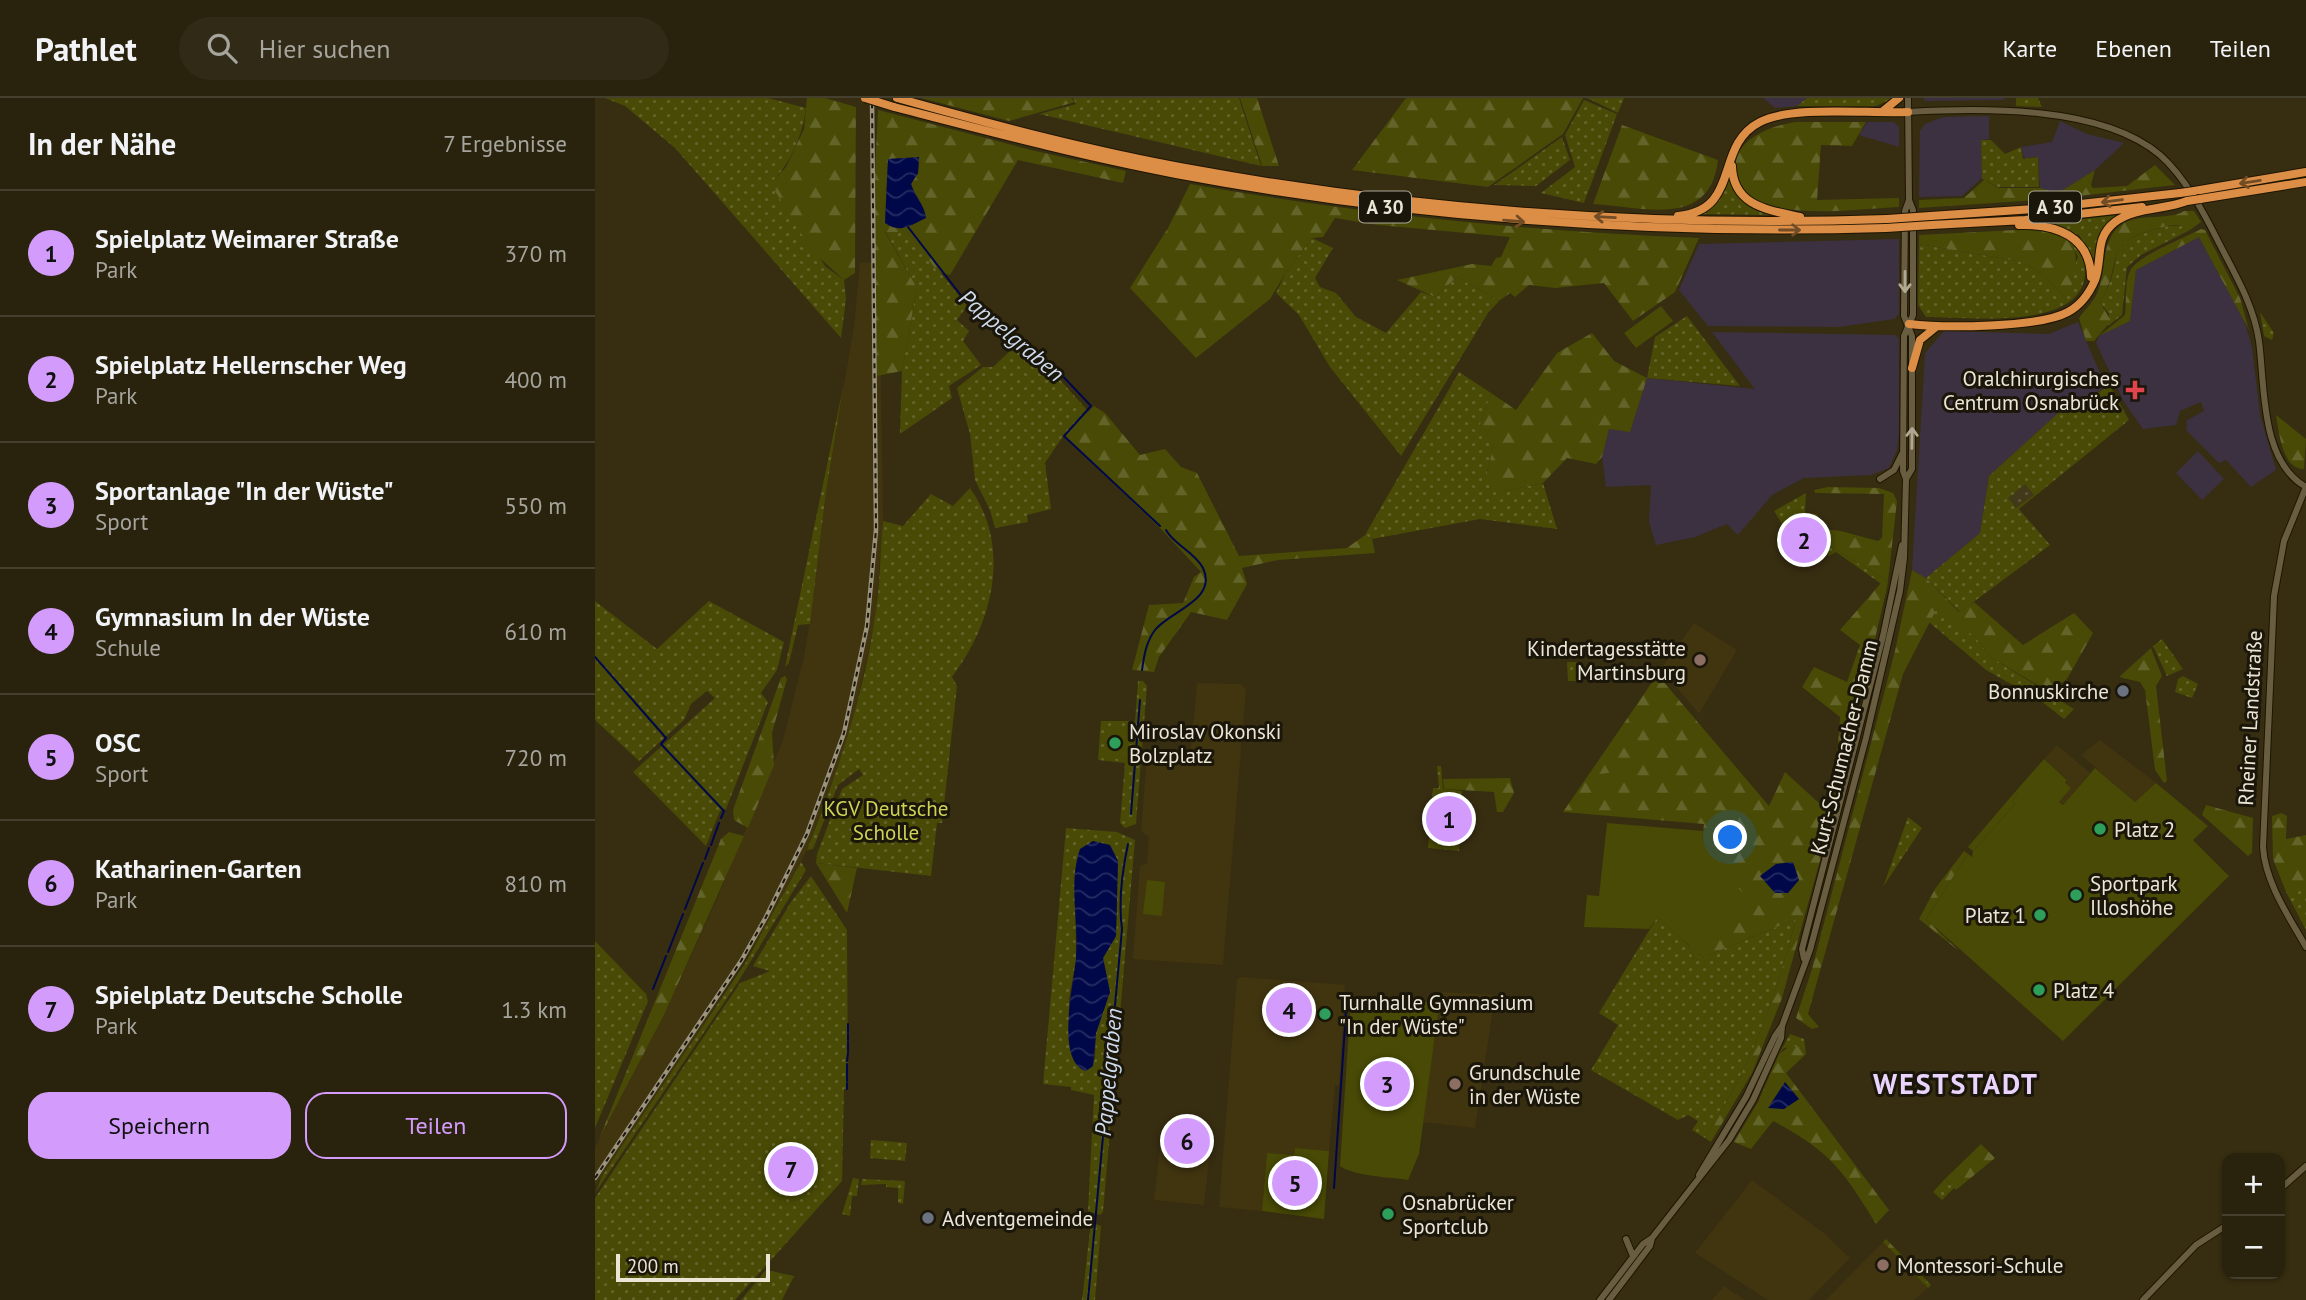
<!DOCTYPE html>
<html lang="de">
<meta charset="utf-8">
<style>
body{margin:0;font-family:"PT Sans",sans-serif;background:#312a16;color:#f1f3f6}
.controls{position:absolute;right:21px;bottom:21px;display:grid;overflow:hidden;border-radius:14px;box-shadow:0 2px 5px #0004}
.controls button{width:63px;height:63px;display:grid;place-items:center;padding:0;border:0;border-bottom:2px solid #453f2e;background:#29220d;color:#f1f3f6;font:35px sans-serif}
.scale{position:absolute;left:21px;bottom:18px;width:154px;box-sizing:border-box;padding-left:7px;border:4px solid #ebe5d5;border-top:0;font-size:19px;line-height:24px;white-space:nowrap;color:#ebe5d5;-webkit-text-stroke:5px #1a160a;paint-order:stroke}
.you{position:absolute;left:1136px;top:740px;width:24px;height:24px;margin:-18px;border:5px solid #fff;border-radius:50%;background:#1a73e8;box-shadow:0 0 0 10px #1a73e833}
.badge{display:grid;place-items:center;width:46px;height:46px;border-radius:50%;background:#d39cfc;color:#111;font-size:23px;font-weight:700}
.pin{position:absolute;translate:-50% -50%;border:4px solid #fff;box-shadow:0 2px 7px #0006}
.list{margin:0;padding:0;list-style:none}
h2{display:flex;justify-content:space-between;align-items:center;height:91px;margin:0;padding:0 28px;font-size:30px}
h2 small{font-size:23px;font-weight:400;color:#a5a49d}
.list li{display:grid;grid-template-columns:46px 1fr auto;gap:21px;align-items:center;box-sizing:border-box;height:126px;padding:0 28px;border-top:2px solid #453f2e}
.list b{display:block;font-size:26px;white-space:nowrap}
.list p{margin:0;font-size:23px;white-space:nowrap;color:#a5a49d}
.list em{font-size:23px;font-style:normal;color:#a5a49d}
.actions{display:flex;gap:14px;padding:21px 28px}
.actions a{flex:1;padding:16px 0;border:2px solid #d39cfc;border-radius:21px;text-align:center;font-size:24px;color:#d39cfc}
.actions .main{background:#d39cfc;color:#111}
.icon{flex:none;width:38px;height:38px;fill:none;stroke:currentColor;stroke-width:2;stroke-linecap:round;stroke-linejoin:round}
.map{position:relative;flex:none;width:1711px;height:1202px;overflow:hidden}
header{display:flex;align-items:center;gap:42px;box-sizing:border-box;height:98px;padding:0 35px;background:#29220d;border-bottom:2px solid #453f2e}
header strong{font-size:33px}
nav{display:flex;gap:38px;margin-inline-start:auto;font-size:24px}
.search{width:490px;height:63px;background:#312a16;display:flex;align-items:center;gap:18px;box-sizing:border-box;padding:0 24px;border-radius:38px;color:#a5a49d;font-size:26px}
main{display:flex}
aside{flex:1;background:#29220d}
.map>svg:first-child{display:block}
.commercial{fill:#3c3140}
.built{fill:#413510}
.green{fill:url(#green-dots);fill-rule:evenodd}
.forest{fill:url(#forest-firs);fill-rule:evenodd}
.sand{fill:url(#sand-dots)}
.pitch{fill:#484a05}
.water{fill:url(#water-waves)}
.lines{fill:none;stroke-linecap:round;stroke-linejoin:round}
.stream{stroke:#000849;stroke-width:2}
.secondary-casing{stroke:#1e1500;stroke-width:8}
.highway-casing{stroke:#1e1500;stroke-width:10}
.secondary{stroke:#685d40;stroke-width:6}
.highway{stroke:#dc8d46;stroke-width:8}
.rail-casing{stroke:#9b937e;stroke-width:4.5}
.rail{stroke:#1a160a;stroke-width:2;stroke-dasharray:5;stroke-linecap:butt}
.highway-bridge-casing{stroke:#1e1500;stroke-width:10;stroke-linecap:butt}
.highway-bridge{stroke:#dc8d46;stroke-width:8}
.oneway{stroke:#714c25}
.oneway2{stroke:#b0a892}
.health-dot{fill:#e0444e;stroke:#1a160a;stroke-width:2.5}
.education-dot{fill:#8d6e63;stroke:#1a160a;stroke-width:2.5}
.worship-dot{fill:#6b7280;stroke:#1a160a;stroke-width:2.5}
.leisure-dot{fill:#2e9e5b;stroke:#1a160a;stroke-width:2.5}
.labels{text-anchor:middle;dominant-baseline:central;stroke-width:6;stroke-linejoin:round;paint-order:stroke}
.shield{fill:#1a160a;stroke:#aca798;stroke-width:2}
.shield-label{font-size:19px;font-weight:bold;fill:#ebe5d5}
.poi-label{font-size:21px;fill:#ebe5d5;stroke:#1a160a;text-anchor:start}
.street-label{font-size:21px;fill:#ebe5d5;stroke:#1a160a}
.park-label{font-size:21px;fill:#ced355;stroke:#1a160a}
.water-label{font-size:23px;font-style:italic;fill:#cedaed;stroke:#1a160a}
.district-label{font-size:28px;font-weight:bold;letter-spacing:2px;fill:#ead4fd;stroke:#1a160a}
</style>
<header>
<strong>Pathlet</strong>
<div class="search"><svg class="icon" aria-label="search" viewBox="0 0 24 24"><circle cx="10" cy="10" r="6"/><path d="M15 15l6 6"/></svg>Hier suchen</div>
<nav><a>Karte</a><a>Ebenen</a><a>Teilen</a></nav>
</header>
<main>
<aside>
<h2>In der Nähe<small>7 Ergebnisse</small></h2>
<ul class="list">
<li><span class="badge">1</span><div><b>Spielplatz Weimarer Straße</b><p>Park</p></div><em>370 m</em></li>
<li><span class="badge">2</span><div><b>Spielplatz Hellernscher Weg</b><p>Park</p></div><em>400 m</em></li>
<li><span class="badge">3</span><div><b>Sportanlage &quot;In der Wüste&quot;</b><p>Sport</p></div><em>550 m</em></li>
<li><span class="badge">4</span><div><b>Gymnasium In der Wüste</b><p>Schule</p></div><em>610 m</em></li>
<li><span class="badge">5</span><div><b>OSC</b><p>Sport</p></div><em>720 m</em></li>
<li><span class="badge">6</span><div><b>Katharinen-Garten</b><p>Park</p></div><em>810 m</em></li>
<li><span class="badge">7</span><div><b>Spielplatz Deutsche Scholle</b><p>Park</p></div><em>1.3 km</em></li>
</ul>
<div class="actions"><a class="main">Speichern</a><a>Teilen</a></div>
</aside>
<div class="map">
<svg width="1711" height="1202" viewBox="0 0 1711 1202">
<defs>
<pattern id="green-dots" width="8" height="8" patternUnits="userSpaceOnUse" patternTransform="scale(1.75)"><rect width="8" height="8" fill="#484a05"/><path d="M2 2h.1M6 6h.1" fill="none" stroke="#636429" stroke-width="1.8" stroke-linecap="round"/></pattern>
<pattern id="forest-firs" width="22" height="20" patternUnits="userSpaceOnUse" patternTransform="scale(1.75)"><rect width="22" height="20" fill="#484a05"/><path d="M5 1l3.5 6h-7zM16 11l3.5 6h-7z" fill="#636429"/></pattern>
<pattern id="sand-dots" width="8" height="8" patternUnits="userSpaceOnUse" patternTransform="scale(1.75)"><rect width="8" height="8" fill="#413919"/><path d="M2 2h.1M6 6h.1" fill="none" stroke="#5d563a" stroke-width="1.8" stroke-linecap="round"/></pattern>
<pattern id="water-waves" width="16" height="10" patternUnits="userSpaceOnUse" patternTransform="scale(1.75)"><rect width="16" height="10" fill="#000849"/><path d="M0 5q4-4 8 0t8 0" fill="none" stroke="#252c62"/></pattern>
</defs>
<rect width="100%" height="100%" fill="#372d11"/>
<path class="commercial" d="M1168 0H1212L1202 8 1180 10Z
M1328 0H1409V2L1330 3Z
M1394 18V41L1386 42 1387 80 1367 98 1324 99 1325 33 1330 26 1348 19Z
M1465 23 1492 36 1529 45 1500 72 1468 92 1450 93 1445 90 1443 59 1429 60 1426 49 1457 44Z
M1272 24H1299L1304 29V49L1264 37Z
M1604 139 1649 222 1657 249 1665 317 1681 372 1656 389 1631 362 1624 365 1591 332 1592 322 1609 313 1606 304 1585 313 1581 327 1548 331 1529 304 1501 245 1504 238 1535 223 1541 172Z
M1304 141V216L1299 221 1244 229 1113 228 1084 192 1104 146Z
M1483 224 1511 289 1462 316 1394 378 1385 435 1331 480 1317 472 1330 255 1349 233 1454 236Z
M1117 234 1300 237 1304 241V336L1302 352 1294 370 1276 377 1209 380 1177 397 1143 437 1132 426 1100 439 1061 447 1054 424 1056 387 1011 389 1007 359 1014 330 1035 334 1052 280 1160 291Z
M1603 353 1629 381 1607 402 1581 375Z"/>
<path class="built" d="M284 164 288 423 280 523 255 636 212 752 176 821 63 997 0 1088V1049L69 917 122 801 188 642 209 559 217 510 231 394 259 228 265 165Z
M1099 525 1142 552 1104 616 1066 571Z
M602 585 646 586 651 592 628 867 538 861 545 768 552 765 554 739 546 733 552 658 595 661Z
M1505 642 1561 685 1540 704 1486 657Z
M1462 647 1495 675 1468 707 1464 704 1472 681 1449 661Z
M645 879 750 887 744 987H740L734 1053 700 1050 699 1057 672 1055 667 1113 624 1109 642 881Z
M846 894 900 897 880 1030 828 1024Z
M565 1051 615 1053 609 1107 559 1102Z
M1157 1082 1230 1136 1255 1160 1214 1202H1173L1100 1155Z
M1288 1144 1333 1190 1319 1202H1231Z
M1129 1188 1150 1202H1117Z"/>
<path class="green" d="M10 0H173L211 10C208 36 196 64 178 83L230 168 249 182 251 201 246 240 80 50 30 8Z
M478 0H644L666 68 444 16 481 6Z
M992 0H1029L1023 15Z
M1212 0H1299L1281 8H1202Z
M1421 0H1443L1447 9 1421 8Z
M989 2 1022 16 989 105 946 95 980 69 970 37Z
M967 39 975 62 941 88 899 87Z
M1386 42H1396L1410 56 1426 49 1428 61 1443 59 1444 89H1403L1387 81Z
M1134 75 1158 109 1177 117 1105 116 1125 99Z
M1524 117 1504 138 1499 161 1484 137 1454 125Z
M1573 128H1590L1595 132 1546 157 1532 169 1527 217 1513 228 1514 216 1505 204C1535 156 1499 146 1573 128Z
M290 133 313 134 372 208 362 222 374 233 368 243 386 267 354 288 357 300 305 336 307 273 322 190Z
M717 140 738 150 720 180 725 189 741 195 761 219 791 235 826 194 840 199 862 179 904 203 893 215 806 358 735 269 704 217 681 195 690 176Z
M1476 145C1487 155 1493 168 1489 183 1477 232 1371 219 1331 219L1323 207 1324 146 1428 164 1443 173 1468 197 1483 159Z
M1665 214 1679 235 1677 242 1669 238Z
M1092 218 1145 288 1052 280 1060 239Z
M419 249 458 274 493 313 468 338 450 365 456 411 432 417 433 424 400 430 395 412 380 382 375 336 362 290 388 269H398Z
M864 274 896 295 885 327 899 347 892 374 910 393 948 385 962 431 885 421 777 441 770 437Z
M249 285 231 394 215 526 203 527 194 565 190 569Z
M1515 288 1534 322 1424 411 1455 447 1365 514 1331 480 1385 435 1394 378 1462 316Z
M375 390C417 449 398 525 357 579L362 588 347 725H342L336 778 221 765 222 756 247 691 268 677 264 671 243 687 218 751 212 752C241 678 267 604 279 525 285 492 285 457 288 423L308 428 336 396 358 408Z
M1211 395 1210 415 1222 416 1223 441 1293 483 1292 490 1241 454 1234 458 1228 449 1224 451 1221 447 1215 452 1217 456 1212 466 1179 413Z
M0 503 62 551 114 503 189 544 182 572 166 595 173 604 131 711 125 713 111 748 38 674 120 600 112 593 96 606 89 622 44 663 0 622Z
M1342 509 1380 539 1397 560 1479 611 1469 621 1446 603 1391 572 1334 524Z
M1567 541 1588 571 1572 578 1558 548Z
M972 564H986L982 583H973Z
M1588 578 1603 586 1597 600 1580 594 1583 581Z
M543 583H548L552 588 541 726 530 730 525 725 530 665 503 662 506 623H540Z
M842 668H846L848 691 867 693 864 753 833 750 838 690H844Z
M1313 719 1327 730 1288 789Z
M471 730 522 734 540 742 508 1114 505 1117 493 1113 499 997 476 992V989L448 986ZM523 763 521 838 508 860 515 894 501 935 500 961 495 971 474 937V901L481 862 480 772Z
M206 764 211 772 143 884 0 1095 7 1078 151 864Z
M1711 774V832L1691 794Z
M216 778 252 832 253 991H249L247 1083 140 1202H0V1100L145 885 175 873 158 868 196 804Z
M1063 818 1093 847 1099 863 1201 821C1178 907 1158 964 1110 1040L1097 1032 1103 1023 1093 1017 1083 1022 996 972 1023 927 1004 915Z
M0 843 51 896 53 903 0 1030Z
M1195 936 1209 941 1211 956 1205 949 1189 950 1184 956Z
M568 1038 617 1040 616 1051 567 1049Z
M276 1042 312 1045 310 1063 275 1060Z
M258 1080 264 1081 262 1098H257L255 1118 247 1116Z
M267 1081 310 1083 308 1106 303 1105V1090L291 1089V1086L266 1087Z
M1350 1081 1359 1090 1347 1102 1338 1094Z
M496 1124 506 1128 500 1202H487Z
M171 1172 199 1178 187 1202H146Z"/>
<path class="forest" d="M212 0H230L261 9 260 175 249 182 217 153 177 88 178 83 191 69 209 31Z
M326 0H476L480 4 414 23Z
M645 0H662L684 68H667Z
M811 0H988L968 36 893 89 757 72Z
M283 12 436 52 531 73 528 85 423 62 355 177 343 174 313 134H290L322 190 307 273 282 278 279 93ZM324 60 323 75 316 86C320 99 329 106 331 119L313 129 290 125 293 61Z
M1202 24H1271L1257 48 1226 47 1222 102 1304 100V109C1261 111 1207 120 1165 104 1155 100 1148 92 1144 82 1128 45 1175 27 1202 24Z
M1027 27 1123 62C1115 131 1049 109 998 106Z
M1560 67 1580 87 1457 101 1324 110V102L1369 100 1389 82 1404 90H1445L1458 94 1468 92 1500 72 1496 87 1498 90 1532 88Z
M595 86C764 116 932 133 1104 140L1080 194 1038 223 1009 185 960 190 934 187 920 199 915 195 904 203 862 179 840 199 802 182 877 166 896 168 901 160 906 159 915 139 783 127 740 120 728 139 717 140 690 176 675 201 601 260 535 190 573 130Z
M1589 113H1599L1606 124 1595 132C1587 125 1574 127 1564 130 1504 145 1530 164 1505 204L1516 223 1499 243H1491L1484 220C1490 211 1499 204 1503 193 1512 171 1505 143 1526 127 1544 114 1574 123 1589 113Z
M1606 131 1610 132 1645 200 1654 232 1604 139 1541 172 1535 223 1504 238 1530 217C1532 204 1529 185 1535 173 1543 157 1590 140 1606 131Z
M1421 132C1477 131 1491 142 1474 196L1468 197 1443 173 1428 164 1324 146V137Z
M997 235 1019 263 1052 280 1035 334 1014 331 1007 359 1001 366 972 360 948 385 910 393 894 386 892 374 899 347 887 340 885 327 896 295 921 312 962 255Z
M499 308 510 315 545 357 570 351 586 369 602 375 644 458 752 450 770 437 777 441 780 455 683 462 647 470 652 486 632 522 596 514 564 559 559 574 537 572 554 507 588 505 599 479 606 474 567 432 468 338Z
M1681 317 1711 341 1709 371C1687 372 1684 333 1681 317Z
M1233 389 1284 390 1298 395 1302 403 1293 483 1223 441 1221 431 1246 433 1283 443 1287 440 1289 396 1220 395 1219 392Z
M1317 472 1331 480 1364 514 1379 504 1428 547 1479 515 1498 535 1472 581 1454 594 1397 560 1380 539 1342 510 1308 576 1213 916 1224 929 1217 931 1201 920 1217 871 1300 553Z
M1286 485 1292 490 1242 701 1187 900 1157 975 1116 1044 1110 1040C1158 964 1178 907 1201 821L1099 863 1093 847 1105 857 1128 775V765L1107 742 1109 726 968 714 1060 580 1067 582 1174 708 1190 674 1225 706 1230 704 1242 661 1245 619 1207 589 1219 569 1252 584 1265 547 1245 532Z
M1556 550 1567 578 1561 588 1572 683 1569 685 1560 672 1550 592 1545 584 1524 579Z
M190 578 192 581 177 635 179 667 153 730 139 722 138 712 186 580Z
M915 680 919 695 908 714H902L899 694 849 691 848 681Z
M1420 694 1423 696 1417 703 1420 706 1378 753 1373 749Z
M1611 707 1658 720 1657 755 1653 758 1607 717Z
M1687 715 1692 718 1691 741 1711 737V790L1691 794 1678 761 1677 718Z
M134 734 149 738 69 917 4 1041 126 741Z
M1369 753 1373 756 1331 821 1364 853 1324 821 1340 791Z
M221 765 262 770 252 815Z
M1195 948 1205 949 1211 956 1191 975 1294 1112 1281 1126C1249 1073 1234 1052 1178 1023L1156 1051 1139 1044 1163 1004 1184 956Z
M1386 1046 1400 1060 1361 1092 1350 1081Z
M1291 1141 1336 1187 1333 1190 1288 1144Z"/>
<path class="sand" d="M1430 386 1439 397 1421 410 1413 400Z"/>
<path class="pitch" d="M1066 208 1078 223 1041 250 1029 235Z
M512 629 532 631 529 662 509 659Z
M1449 661 1472 682 1470 685 1476 690 1464 704 1468 707 1500 670 1540 704 1561 685 1613 728 1598 742 1634 778 1468 943 1331 821 1373 756 1377 759 1378 753 1420 706 1417 703 1423 696 1420 694Z
M1021 674 1023 686 999 690 997 677Z
M1012 725 1108 733 1107 742 1128 765V775L1155 802 1104 857 1063 819 1054 831 989 829 992 797 1004 798Z
M552 782 570 784 567 818 548 816Z
M756 899 835 904 845 900 824 1056 813 1082C797 1079 761 1079 745 1068Z
M700 1050 734 1053 729 1121 667 1113 672 1055 699 1057Z"/>
<path class="water" d="M324 59 323 75 316 86C320 99 329 106 331 120 316 127 305 136 290 125L293 61Z
M498 743 515 747 523 763 521 838 508 860 515 894 501 935 498 968 491 973C459 963 480 882 481 859 484 822 473 787 485 751Z
M1198 764 1204 782 1193 795H1180L1165 778 1181 766Z
M1190 984 1204 1001 1189 1011 1173 1010Z"/>
<g class="lines">
<path class="stream" d="M313 129 371 204 418 243 461 271 496 308 469 338 565 428
M0 559 71 640 66 646 129 713 126 720
M547 572C549 558 551 544 560 532 575 513 623 502 608 470 600 454 578 446 571 432
M536 716 545 602
M116 747 124 725
M110 761 114 750
M90 811 108 765
M73 854 88 816
M58 891 71 858
M253 934V926
M253 942V936
M253 953V944
M252 963 253 955
M252 983V966
M252 991V985
M739 1090 752 898
M493 1202 527 831C523 803 527 774 533 746"/>
<defs>
<path id="secondary" d="M1313 14C1387 10 1506 7 1565 57 1590 79 1609 115 1624 145 1640 176 1659 208 1664 243 1670 288 1665 363 1711 389
M1285 381 1299 372 1307 356
M1311 381 1317 371V238L1309 218 1310 113 1314 102 1313 0
M1711 389 1689 443 1679 498 1668 749C1670 784 1694 819 1711 849
M1209 861 1207 851 1288 538 1307 447
M1104 1077 1151 999 1180 938 1187 928
M1685 1091 1711 1068
M1031 1141 1038 1158
M1005 1202 1048 1146 1057 1140
M1014 1202 1055 1148 1057 1140 1134 1042 1158 1002 1186 940 1187 928 1215 852 1271 640 1305 493 1309 460 1311 381 1308 373 1309 238 1318 217V112L1314 102
M1548 1202 1601 1147 1632 1127"/>
<path id="highway" d="M302 0C399 27 496 53 596 71 826 113 1059 129 1292 121
M299 9C392 33 486 58 581 76 816 120 1052 137 1291 130
M1288 13 1304 0
M1137 68C1138 108 1173 112 1205 119
M1599 93 1711 74
M1605 101 1711 84
M1083 118C1147 112 1118 48 1165 24 1198 7 1274 16 1313 14
M1335 118 1440 111 1585 95
M1337 127 1430 122 1547 109
M1424 127C1461 126 1495 138 1496 179
M1314 226C1348 230 1444 230 1473 214 1486 207 1494 196 1500 182 1508 161 1499 140 1520 124 1540 109 1569 112 1592 103
M1317 270 1325 242 1341 229"/>
</defs>
<use href="#secondary" class="secondary-casing"/>
<use href="#highway" class="highway-casing"/>
<use href="#secondary" class="secondary"/>
<use href="#highway" class="highway"/>
<defs>
<path id="rail" d="M0 1080 146 863 171 819 212 736 249 635 272 528 281 432 277 0"/>
</defs>
<use href="#rail" class="rail-casing"/>
<use href="#rail" class="rail"/>
<defs>
<path id="highway-bridge" d="M270 0 299 9
M1585 95 1599 93
M1592 103 1605 101
M1292 121 1335 118
M1291 130 1337 127"/>
</defs>
<use href="#highway-bridge" class="highway-bridge-casing"/>
<use href="#highway-bridge" class="highway-bridge"/>
</g>
<defs><path id="oneway-shaft" d="M-6 0H5M1.5-3L5.5 0L1.5 3" fill="none" stroke-width="1.6" stroke-linecap="round" stroke-linejoin="round" transform="scale(1.75)"/></defs>
<g class="oneway">
<use href="#oneway-shaft" transform="translate(1655 84) rotate(171)"/>
<use href="#oneway-shaft" transform="translate(1517 103) rotate(173)"/>
<use href="#oneway-shaft" transform="translate(1010 119) rotate(-177)"/>
<use href="#oneway-shaft" transform="translate(919 123) rotate(5)"/>
<use href="#oneway-shaft" transform="translate(1195 132)"/>
</g>
<g class="oneway2">
<use href="#oneway-shaft" transform="translate(1310 184) rotate(90)"/>
<use href="#oneway-shaft" transform="translate(1317 340) rotate(-89)"/>
</g>
<path class="health-dot" d="M1536.5 281.5h7v7h7v7h-7v7h-7v-7h-7v-7h7z"/>
<g class="education-dot">
<circle cx="1105" cy="562" r="7"/>
<circle cx="860" cy="986" r="7"/>
<circle cx="1288" cy="1167" r="7"/>
</g>
<g class="worship-dot">
<circle cx="1528" cy="593" r="7"/>
<circle cx="333" cy="1120" r="7"/>
</g>
<g class="leisure-dot">
<circle cx="520" cy="645" r="7"/>
<circle cx="1505" cy="731" r="7"/>
<circle cx="1481" cy="797" r="7"/>
<circle cx="1445" cy="817" r="7"/>
<circle cx="1444" cy="892" r="7"/>
<circle cx="730" cy="916" r="7"/>
<circle cx="793" cy="1116" r="7"/>
</g>
<g class="labels">
<g class="shield">
<rect x="764" y="93.5" width="52" height="31" rx="5"/>
<rect x="1434" y="93.5" width="52" height="31" rx="5"/>
</g>
<g class="shield-label">
<text x="790" y="109">A 30</text>
<text x="1460" y="109">A 30</text>
</g>
<g class="poi-label">
<text x="1524" y="280" text-anchor="end">Oralchirurgisches<tspan x="1524" dy="24">Centrum Osnabrück</tspan></text>
<text x="1091" y="550" text-anchor="end">Kindertagesstätte<tspan x="1091" dy="24">Martinsburg</tspan></text>
<text x="1514" y="593" text-anchor="end">Bonnuskirche</text>
<text x="534" y="633">Miroslav Okonski<tspan x="534" dy="24">Bolzplatz</tspan></text>
<text x="1519" y="731">Platz 2</text>
<text x="1495" y="785">Sportpark<tspan x="1495" dy="24">Illoshöhe</tspan></text>
<text x="1431" y="817" text-anchor="end">Platz 1</text>
<text x="1458" y="892">Platz 4</text>
<text x="744" y="904">Turnhalle Gymnasium<tspan x="744" dy="24">"In der Wüste"</tspan></text>
<text x="874" y="974">Grundschule<tspan x="874" dy="24">in der Wüste</tspan></text>
<text x="807" y="1104">Osnabrücker<tspan x="807" dy="24">Sportclub</tspan></text>
<text x="347" y="1120">Adventgemeinde</text>
<text x="1302" y="1167">Montessori-Schule</text>
</g>
<g class="street-label">
<text transform="translate(1655 620) rotate(-87)">Rheiner Landstraße</text>
<text transform="translate(1249 649) rotate(-76)">Kurt-Schumacher-Damm</text>
</g>
<g class="park-label">
<text x="291" y="710">KGV Deutsche<tspan x="291" dy="24">Scholle</tspan></text>
</g>
<g class="water-label">
<text transform="translate(417 237) rotate(40)">Pappelgraben</text>
<text transform="translate(513 974) rotate(-85)">Pappelgraben</text>
</g>
<g class="district-label">
<text x="1361" y="985">WESTSTADT</text>
</g>
</g>
</svg>
<div class="controls">
<button>+</button>
<button>−</button>
</div>
<div class="scale">200 m</div>
<div class="you"></div>
<div class="pin badge" style="left:854px;top:721px">1</div>
<div class="pin badge" style="left:1209px;top:442px">2</div>
<div class="pin badge" style="left:792px;top:986px">3</div>
<div class="pin badge" style="left:694px;top:912px">4</div>
<div class="pin badge" style="left:700px;top:1085px">5</div>
<div class="pin badge" style="left:592px;top:1043px">6</div>
<div class="pin badge" style="left:196px;top:1071px">7</div>
</div>
</main>
